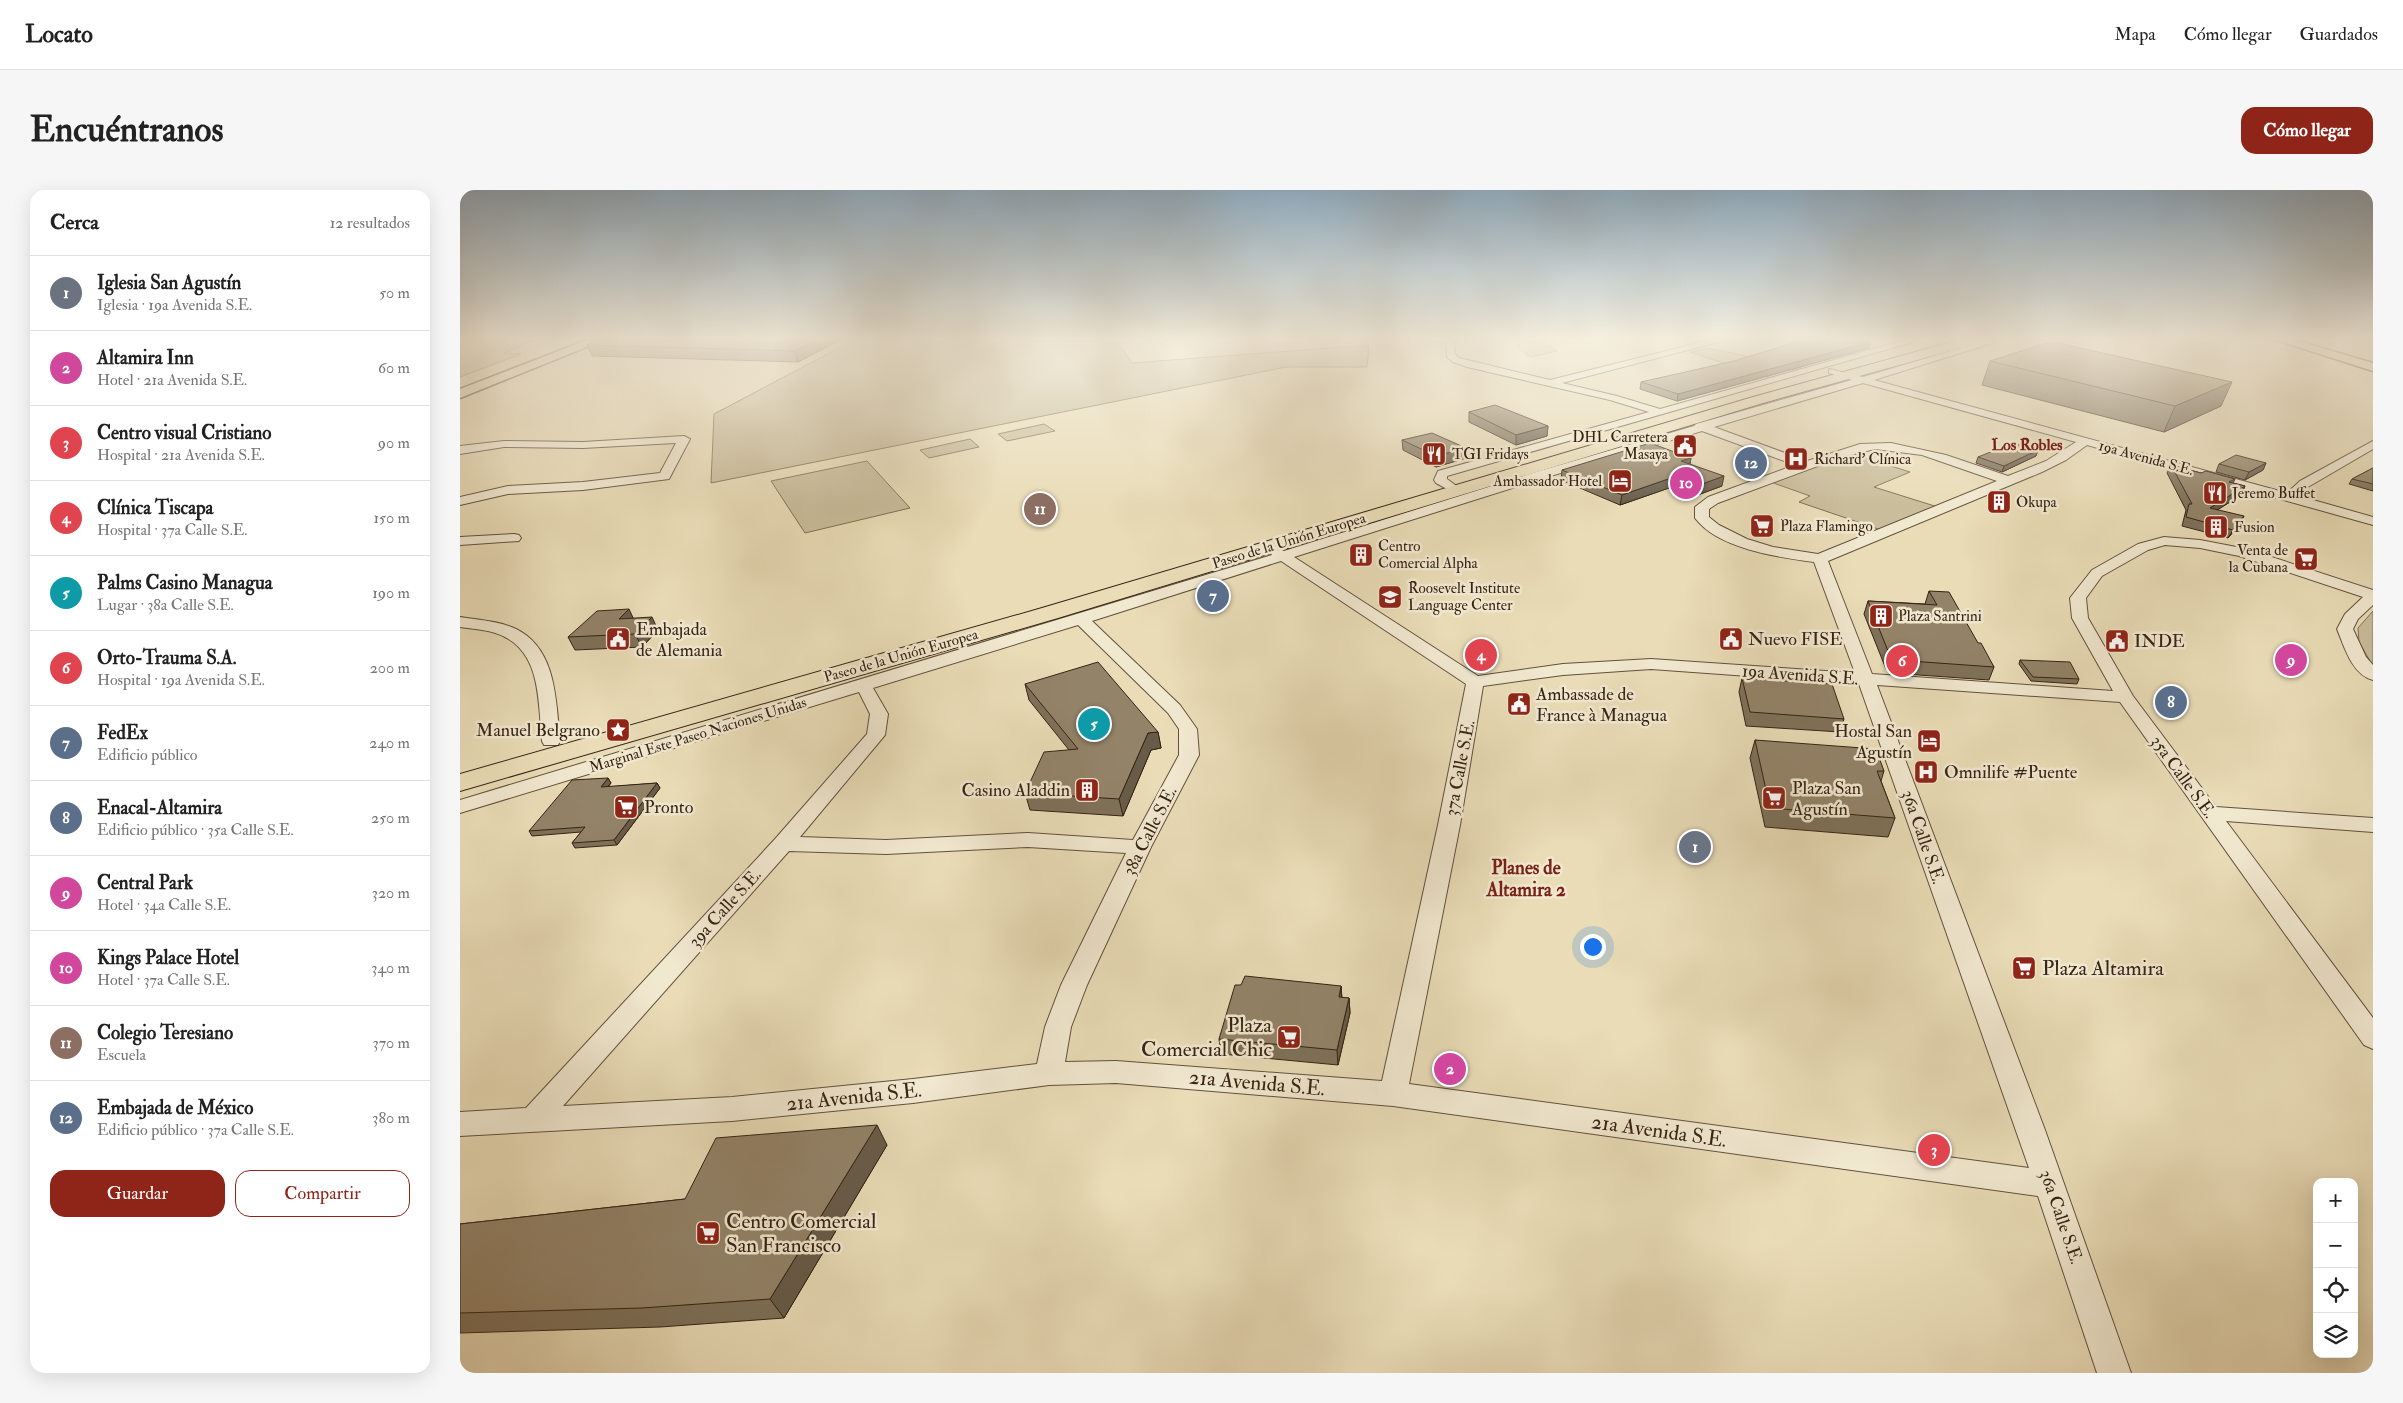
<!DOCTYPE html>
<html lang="es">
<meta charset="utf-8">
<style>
body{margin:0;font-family:"IM FELL Double Pica",serif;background:#f6f6f6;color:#222}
.controls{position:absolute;right:15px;bottom:15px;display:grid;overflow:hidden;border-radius:10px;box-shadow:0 5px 20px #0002}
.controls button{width:45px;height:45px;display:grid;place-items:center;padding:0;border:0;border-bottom:1px solid #e0e0e0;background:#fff;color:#222;font:25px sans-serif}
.you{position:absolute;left:1132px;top:756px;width:18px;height:18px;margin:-12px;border:4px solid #fff;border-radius:50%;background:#1a73e8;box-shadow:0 0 0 8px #1a73e833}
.badge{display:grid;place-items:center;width:32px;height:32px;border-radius:50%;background:#8f2418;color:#fff;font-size:16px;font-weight:700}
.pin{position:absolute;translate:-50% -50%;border:2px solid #fff;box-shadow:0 1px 5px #0006}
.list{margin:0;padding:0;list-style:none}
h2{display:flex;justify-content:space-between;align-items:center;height:65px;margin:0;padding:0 20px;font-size:21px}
h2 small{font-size:16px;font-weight:400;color:#767676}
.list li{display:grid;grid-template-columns:32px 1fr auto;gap:15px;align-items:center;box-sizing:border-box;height:75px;padding:0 20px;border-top:1px solid #e0e0e0}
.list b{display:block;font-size:19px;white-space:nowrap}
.list p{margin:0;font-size:16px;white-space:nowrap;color:#767676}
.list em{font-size:16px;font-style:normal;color:#767676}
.actions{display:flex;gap:10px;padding:15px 20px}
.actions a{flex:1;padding:11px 0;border:1px solid #8f2418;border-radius:15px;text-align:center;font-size:18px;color:#8f2418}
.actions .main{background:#8f2418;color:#fff}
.icon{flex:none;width:28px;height:28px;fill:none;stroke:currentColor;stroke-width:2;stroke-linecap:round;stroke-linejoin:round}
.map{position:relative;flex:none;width:1913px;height:1183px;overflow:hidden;border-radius:15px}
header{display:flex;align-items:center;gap:30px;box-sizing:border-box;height:70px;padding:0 25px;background:#fff;border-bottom:1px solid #e0e0e0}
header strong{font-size:24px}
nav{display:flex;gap:28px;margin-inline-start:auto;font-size:18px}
.intro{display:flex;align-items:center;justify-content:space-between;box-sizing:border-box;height:120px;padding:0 30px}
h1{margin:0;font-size:35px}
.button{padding:12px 22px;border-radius:15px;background:#8f2418;color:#fff;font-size:18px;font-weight:700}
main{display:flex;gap:30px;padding:0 30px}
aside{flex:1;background:#fff;border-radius:15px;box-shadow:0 5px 20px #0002}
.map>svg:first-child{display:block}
.green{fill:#cabd9b;stroke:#807058}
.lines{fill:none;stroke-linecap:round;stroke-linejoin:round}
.minor-casing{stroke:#62513d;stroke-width:2}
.major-casing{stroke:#352314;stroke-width:3}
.highway-casing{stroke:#352314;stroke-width:2}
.minor{fill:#f1e8d0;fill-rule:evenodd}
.major{fill:#e9dcb7;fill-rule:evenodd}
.highway{fill:#e9dcb7;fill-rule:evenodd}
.wall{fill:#7e715a;stroke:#352314}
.shaded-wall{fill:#675c4a;stroke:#352314}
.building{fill:#938369;stroke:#352314}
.labels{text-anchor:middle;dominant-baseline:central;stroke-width:5;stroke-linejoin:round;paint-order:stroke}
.far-poi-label{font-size:15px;fill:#352314;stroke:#f1e8d0;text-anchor:start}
.far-street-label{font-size:15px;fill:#352314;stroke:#f1e8d0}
.far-quarter-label{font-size:16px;font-weight:bold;fill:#7a1f14;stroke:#f1e8d0}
.poi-label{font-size:18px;fill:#352314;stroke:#f1e8d0;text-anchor:start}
.street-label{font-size:18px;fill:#352314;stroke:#f1e8d0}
.neighbourhood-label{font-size:19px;font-weight:bold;fill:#7a1f14;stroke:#f1e8d0}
.near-poi-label{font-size:21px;fill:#352314;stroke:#f1e8d0;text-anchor:start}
.near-street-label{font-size:21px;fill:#352314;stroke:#f1e8d0}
</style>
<header>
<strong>Locato</strong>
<nav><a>Mapa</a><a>Cómo llegar</a><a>Guardados</a></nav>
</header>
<div class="intro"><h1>Encuéntranos</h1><a class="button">Cómo llegar</a></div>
<main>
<aside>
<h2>Cerca<small>12 resultados</small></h2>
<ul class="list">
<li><span class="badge" style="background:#6b7280">1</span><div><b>Iglesia San Agustín</b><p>Iglesia · 19a Avenida S.E.</p></div><em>50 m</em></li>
<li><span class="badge" style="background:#d1479c">2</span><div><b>Altamira Inn</b><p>Hotel · 21a Avenida S.E.</p></div><em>60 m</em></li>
<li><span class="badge" style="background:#e0444e">3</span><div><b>Centro visual Cristiano</b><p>Hospital · 21a Avenida S.E.</p></div><em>90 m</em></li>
<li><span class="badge" style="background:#e0444e">4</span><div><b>Clínica Tiscapa</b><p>Hospital · 37a Calle S.E.</p></div><em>150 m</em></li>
<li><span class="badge" style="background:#0f9aa8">5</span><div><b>Palms Casino Managua</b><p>Lugar · 38a Calle S.E.</p></div><em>190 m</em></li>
<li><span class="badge" style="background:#e0444e">6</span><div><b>Orto-Trauma S.A.</b><p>Hospital · 19a Avenida S.E.</p></div><em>200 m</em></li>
<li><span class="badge" style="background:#5c6f8a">7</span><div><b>FedEx</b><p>Edificio público</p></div><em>240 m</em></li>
<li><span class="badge" style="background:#5c6f8a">8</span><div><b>Enacal-Altamira</b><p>Edificio público · 35a Calle S.E.</p></div><em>250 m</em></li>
<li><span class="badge" style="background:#d1479c">9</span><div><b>Central Park</b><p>Hotel · 34a Calle S.E.</p></div><em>320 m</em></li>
<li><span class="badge" style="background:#d1479c">10</span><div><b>Kings Palace Hotel</b><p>Hotel · 37a Calle S.E.</p></div><em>340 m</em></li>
<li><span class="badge" style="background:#8d6e63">11</span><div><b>Colegio Teresiano</b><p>Escuela</p></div><em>370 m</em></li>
<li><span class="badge" style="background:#5c6f8a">12</span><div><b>Embajada de México</b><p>Edificio público · 37a Calle S.E.</p></div><em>380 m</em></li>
</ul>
<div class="actions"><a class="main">Guardar</a><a>Compartir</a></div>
</aside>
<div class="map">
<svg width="1913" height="1183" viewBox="0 0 1913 1183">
<rect width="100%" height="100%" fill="#e9dcb7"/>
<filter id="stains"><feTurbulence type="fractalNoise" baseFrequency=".004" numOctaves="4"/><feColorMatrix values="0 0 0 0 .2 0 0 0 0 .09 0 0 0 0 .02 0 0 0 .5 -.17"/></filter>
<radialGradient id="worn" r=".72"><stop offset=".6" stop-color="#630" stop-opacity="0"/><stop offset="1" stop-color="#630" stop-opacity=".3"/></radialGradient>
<path class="green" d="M0 150H76L44 163 61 164 0 187Z
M394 150H656L672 173 909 155 907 177H826L251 293 254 224Z
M1056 150H1082L1097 161 1070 167 1058 157Z
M1248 158 1342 178 1310 188 1230 162Z
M584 234 595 241 547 251 538 244Z
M510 249 519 257 469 268 460 260Z
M1387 262 1450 282 1414 297 1481 318 1424 341 1339 312 1350 306 1305 290Z
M407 271 450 318 345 343 311 291Z
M1913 421V476L1899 452 1898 438Z"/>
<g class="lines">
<defs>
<path id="minor" d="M698 150H707L703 153Z
M986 150H994L995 164 999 168 1090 190 1250 150H1266L1102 193 1157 206 1200 219 1445 150H1460L987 286V289L1002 300 996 304 976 293 974 290 978 281 1189 222 1150 210 1007 177 993 172 987 167Z
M1528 150H1542L1414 190 1827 303 1840 291 1913 251V259L1848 297 1839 306 1913 327V335L1627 255 1606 270 1582 282 1368 371 1412 484 1653 501 1612 428 1610 408 1632 380 1678 354 1704 347 1740 350 1787 359 1913 400V415L1898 429 1893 439 1906 467 1913 475V490C1892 485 1884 456 1877 439L1885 424 1903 407 1779 366 1740 358 1705 355 1688 360 1642 386 1626 408 1628 428 1673 506 1756 617 1913 628V642L1766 631 1913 828V859L1904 855 1660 512 1417 495 1585 940 1671 1183H1637L1578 1006 933 916 656 893 589 895 453 913 272 931 0 946V922L66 918 315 649 407 544 410 524 399 502 0 623V610L812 365 810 362 812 359 817 358 824 361 1076 282 1234 236 1236 234 1392 190 1369 183V179L1403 187ZM1403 193 1616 252 1586 271 1548 286 1486 265 1431 253 1400 254 1347 271 1254 237ZM1242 241 1335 275 1248 307 1235 317V328C1258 359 1318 367 1354 372L1395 483 1191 469 1103 474 1018 486 834 367 1084 288ZM1415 259 1462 265 1537 291 1358 364 1313 357 1287 349 1259 335 1249 327V319L1258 313 1382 267ZM821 371 1006 494 978 635 922 891 656 871 605 872 611 837 627 795 691 657 739 565 737 539 720 515 632 431ZM618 435 708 523 719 539V565L673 650 568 643 426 650 340 647 425 545 428 524 413 498ZM1191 479 1399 494 1569 978 949 894 1000 635 1023 496 1103 485ZM568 657 666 663 601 795 585 837 577 874 453 889 272 907 103 916 329 661 426 664Z
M224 246 230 249 209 289 123 300 48 304 0 315V307L48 296 123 292 200 283 216 253 123 258 44 257 0 264V256L44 251 123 252Z
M54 344 59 345 61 348 59 351 0 355V347Z
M0 427C19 430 39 431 56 439 97 459 96 512 100 551L98 555H84L82 551C78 515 82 466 45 447 32 440 15 439 0 437Z"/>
<path id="major" d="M127 150H144L0 208V199Z
M1816 150H1835L1913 173V181Z"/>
<path id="highway" d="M1499 150H1520L1518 153 1303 213 598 428 0 601V584L582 418 1293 207Z"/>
</defs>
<use href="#minor" class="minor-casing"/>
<use href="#major" class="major-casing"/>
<use href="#highway" class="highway-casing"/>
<use href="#minor" class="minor"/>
<use href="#major" class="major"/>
<use href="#highway" class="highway"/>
</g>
<path class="wall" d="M139 150H380L338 172 132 166 127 155Z
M1410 152 1409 158 1217 211 1180 199 1181 192Z
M1530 171 1761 216 1704 242 1522 195Z
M1009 222 1088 236 1087 246 1056 255 1009 232Z
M942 250 1006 258V268L976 277 943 260Z
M1578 260 1576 266 1542 282 1516 273 1518 267Z
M1231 268 1230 274 1262 296 1232 307 1209 298 1160 315 1101 290 1102 280Z
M1806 273 1803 280 1785 290 1756 282 1759 274Z
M1711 275 1741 283 1775 289 1773 293 1785 296 1781 305 1757 320 1779 335 1768 348 1722 336 1726 320 1707 283Z
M1913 278V301L1889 294 1892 289Z
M1469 401 1518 453 1534 477 1529 490 1431 483 1426 479 1404 424 1408 411 1465 414Z
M173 428 198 440 182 457 115 460 108 447Z
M1560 470 1619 489 1617 494 1571 491 1559 474Z
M1282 488 1384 529 1380 542 1286 536 1279 502Z
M565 494 698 542 701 558 691 560 663 626 570 620 565 603 609 560 569 510Z
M1295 550 1424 581 1421 591 1435 628 1428 647 1305 637 1290 568Z
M148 588 151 593 148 597 197 593 200 598 157 655 115 658 112 653 121 642 72 646 69 641Z
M881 796 882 808H889L890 823 878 875 761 864 759 849Z
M427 955 324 1128 200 1137 0 1143V1034L225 1009Z"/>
<path class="shaded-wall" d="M356 150H380L338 172 335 161Z
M1410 152 1409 158 1217 211 1218 204Z
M1772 192 1761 216 1704 242 1715 216Z
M1088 236 1087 246 1056 255V245Z
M1006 258V268L976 277V266Z
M1578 260 1576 266 1542 282 1544 276Z
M1231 268 1229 277 1221 271Z
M1806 273 1803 280 1785 290 1789 282Z
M1264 286 1262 296 1232 307 1234 297Z
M1211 288 1209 298 1160 315 1162 305Z
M1785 296 1781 305 1746 327 1750 318Z
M1784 326 1779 335 1768 348 1773 340Z
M169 419 175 432 159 429Z
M192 427 198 440 182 457 175 444Z
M698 542 701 558 691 560 663 626 659 609 688 543Z
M148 588 151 593 143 602 141 597Z
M197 593 200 598 157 655 154 650Z
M881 796 882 812 879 807Z
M889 808 890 823 878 875 877 860Z
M417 935 427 955 324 1128 310 1109Z"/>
<path class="building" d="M139 150H356L335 161 127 155Z
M1343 150H1403L1410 152 1218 204 1181 192 1274 171Z
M1586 153H1598L1772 192 1715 216 1530 171Z
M1035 215 1088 236 1056 245 1009 222Z
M972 243 1006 258 976 266 942 250Z
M1190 253 1231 268 1221 271 1264 286 1234 297 1211 288 1162 305 1102 280Z
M1553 253 1578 260 1544 276 1518 267Z
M1776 265 1806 273 1789 282 1759 274Z
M1711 275 1741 283 1746 281 1775 289 1769 292 1785 296 1750 318 1784 326 1773 340 1726 327 1729 314H1732Z
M1913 278V294L1892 289Z
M1469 401 1489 402 1518 453H1521L1534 477 1436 470 1430 466 1408 411 1477 415Z
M169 419 159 429 192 427 175 444 108 447 137 421Z
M1560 470 1610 472 1619 489 1573 487Z
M638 472 698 542 688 543 659 609 565 603 584 562 618 559 565 494Z
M1282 488 1372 494 1384 529 1290 522Z
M1295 550 1416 559 1424 581H1417L1435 628 1310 618Z
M148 588 141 597 197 593 154 650 112 653 125 637 69 641 112 590Z
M785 786 881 796 879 807 889 808 877 860 759 849 775 795H781Z
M417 935 310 1109 182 1118 0 1123V1034L225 1009 256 948Z"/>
<linearGradient id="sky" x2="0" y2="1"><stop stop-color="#90abbe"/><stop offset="0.47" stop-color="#f5efdf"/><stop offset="1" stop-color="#f5efdf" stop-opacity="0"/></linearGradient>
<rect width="1913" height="316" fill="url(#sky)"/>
<defs>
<symbol id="civic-square" viewBox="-11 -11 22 22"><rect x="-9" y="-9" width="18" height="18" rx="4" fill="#8f2418" stroke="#f1e8d0"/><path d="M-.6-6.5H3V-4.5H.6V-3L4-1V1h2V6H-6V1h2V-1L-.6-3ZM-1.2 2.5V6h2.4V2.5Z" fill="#fff"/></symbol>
<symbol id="restaurant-square" viewBox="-11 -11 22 22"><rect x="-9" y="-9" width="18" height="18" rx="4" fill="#8f2418" stroke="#f1e8d0"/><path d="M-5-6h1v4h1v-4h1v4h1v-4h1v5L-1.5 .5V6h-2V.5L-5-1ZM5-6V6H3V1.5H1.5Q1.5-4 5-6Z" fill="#fff"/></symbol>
<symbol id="hospital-square" viewBox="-11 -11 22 22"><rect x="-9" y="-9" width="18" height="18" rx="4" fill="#8f2418" stroke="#f1e8d0"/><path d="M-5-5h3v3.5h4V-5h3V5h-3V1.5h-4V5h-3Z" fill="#fff"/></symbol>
<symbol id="hotel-square" viewBox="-11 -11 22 22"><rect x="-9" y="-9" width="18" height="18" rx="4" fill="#8f2418" stroke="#f1e8d0"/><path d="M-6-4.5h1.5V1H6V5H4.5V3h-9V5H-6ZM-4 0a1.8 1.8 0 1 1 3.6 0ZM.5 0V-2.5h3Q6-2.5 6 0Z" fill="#fff"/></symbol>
<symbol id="building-square" viewBox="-11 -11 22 22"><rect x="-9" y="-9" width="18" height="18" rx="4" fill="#8f2418" stroke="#f1e8d0"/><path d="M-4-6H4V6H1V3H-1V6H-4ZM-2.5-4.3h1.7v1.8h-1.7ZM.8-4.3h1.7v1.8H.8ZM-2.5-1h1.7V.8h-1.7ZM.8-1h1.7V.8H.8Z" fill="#fff"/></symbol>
<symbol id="supermarket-square" viewBox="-11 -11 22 22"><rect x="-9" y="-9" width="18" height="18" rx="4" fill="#8f2418" stroke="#f1e8d0"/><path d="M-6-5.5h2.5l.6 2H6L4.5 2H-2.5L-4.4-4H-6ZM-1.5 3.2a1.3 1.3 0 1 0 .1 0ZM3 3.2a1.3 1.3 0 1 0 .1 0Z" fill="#fff"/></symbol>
<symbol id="school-square" viewBox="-11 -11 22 22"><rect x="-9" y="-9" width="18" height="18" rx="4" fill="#8f2418" stroke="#f1e8d0"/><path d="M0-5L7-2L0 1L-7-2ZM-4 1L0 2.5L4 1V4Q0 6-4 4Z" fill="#fff"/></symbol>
<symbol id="sight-square" viewBox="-11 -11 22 22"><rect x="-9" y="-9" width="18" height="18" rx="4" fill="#8f2418" stroke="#f1e8d0"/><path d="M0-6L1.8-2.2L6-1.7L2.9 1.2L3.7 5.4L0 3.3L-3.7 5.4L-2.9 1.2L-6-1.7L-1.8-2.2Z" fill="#fff"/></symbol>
</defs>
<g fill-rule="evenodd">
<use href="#civic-square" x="1211" y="242" width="28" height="28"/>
<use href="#restaurant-square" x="960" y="250" width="28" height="28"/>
<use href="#hospital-square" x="1322" y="255" width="28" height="28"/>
<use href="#hotel-square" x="1146" y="277" width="28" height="28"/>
<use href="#restaurant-square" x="1741" y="289" width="28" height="28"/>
<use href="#building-square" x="1525" y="298" width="28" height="28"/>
<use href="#supermarket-square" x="1288" y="322" width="28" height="28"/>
<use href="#building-square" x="1742" y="323" width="28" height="28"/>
<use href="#building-square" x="887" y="351" width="28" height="28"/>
<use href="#supermarket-square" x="1832" y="355" width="28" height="28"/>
<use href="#school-square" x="916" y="393" width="28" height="28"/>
<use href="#building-square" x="1407" y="412" width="28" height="28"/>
<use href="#civic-square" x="144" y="435" width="28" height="28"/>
<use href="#civic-square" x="1257" y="435" width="28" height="28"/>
<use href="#civic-square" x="1643" y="437" width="28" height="28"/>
<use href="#civic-square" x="1045" y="500" width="28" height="28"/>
<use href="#sight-square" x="144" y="526" width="28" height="28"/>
<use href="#hotel-square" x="1455" y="537" width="28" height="28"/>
<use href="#hospital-square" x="1452" y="568" width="28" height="28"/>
<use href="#building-square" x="613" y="586" width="28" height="28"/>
<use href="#supermarket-square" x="1300" y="594" width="28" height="28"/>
<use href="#supermarket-square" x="152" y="603" width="28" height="28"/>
<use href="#supermarket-square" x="1550" y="764" width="28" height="28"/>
<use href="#supermarket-square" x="815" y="833" width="28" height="28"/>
<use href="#supermarket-square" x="234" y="1029" width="28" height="28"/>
</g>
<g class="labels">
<g class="far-poi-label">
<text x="1208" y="247" text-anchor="end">DHL Carretera<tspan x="1208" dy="17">Masaya</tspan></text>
<text x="992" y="264">TGI Fridays</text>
<text x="1354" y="269">Richard' Clínica</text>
<text x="1142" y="291" text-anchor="end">Ambassador Hotel</text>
<text x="1772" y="303">Jeremo Buffet</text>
<text x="1556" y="312">Okupa</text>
<text x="1320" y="336">Plaza Flamingo</text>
<text x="1774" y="337">Fusion</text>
<text x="918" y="356">Centro<tspan x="918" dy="17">Comercial Alpha</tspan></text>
<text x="1828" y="360" text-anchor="end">Venta de<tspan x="1828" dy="17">la Cubana</tspan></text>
<text x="948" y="398">Roosevelt Institute<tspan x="948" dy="17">Language Center</tspan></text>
<text x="1438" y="426">Plaza Santrini</text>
</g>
<g class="far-street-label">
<text transform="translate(1686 268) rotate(15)">19a Avenida S.E.</text>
<text transform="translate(829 351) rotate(-17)">Paseo de la Unión Europea</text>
<text transform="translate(441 466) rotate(-16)">Paseo de la Unión Europea</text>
<text transform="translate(238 545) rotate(-17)">Marginal Este Paseo Naciones Unidas</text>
</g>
<g class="far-quarter-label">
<text x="1567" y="255">Los Robles</text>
</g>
<g class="poi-label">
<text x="176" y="439">Embajada<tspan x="176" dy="21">de Alemania</tspan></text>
<text x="1288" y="449">Nuevo FISE</text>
<text x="1674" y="451">INDE</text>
<text x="1076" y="504">Ambassade de<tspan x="1076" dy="21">France à Managua</tspan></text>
<text x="140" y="540" text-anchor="end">Manuel Belgrano</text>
<text x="1452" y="541" text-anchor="end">Hostal San<tspan x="1452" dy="21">Agustín</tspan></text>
<text x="1484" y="582">Omnilife #Puente</text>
<text x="1332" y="598">Plaza San<tspan x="1332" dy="21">Agustín</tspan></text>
<text x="610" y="600" text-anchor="end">Casino Aladdin</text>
<text x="184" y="617">Pronto</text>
</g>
<g class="street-label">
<text transform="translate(1340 485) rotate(4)">19a Avenida S.E.</text>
<text transform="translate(1000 578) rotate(-79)">37a Calle S.E.</text>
<text transform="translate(1723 587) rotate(54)">35a Calle S.E.</text>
<text transform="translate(690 641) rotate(-63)">38a Calle S.E.</text>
<text transform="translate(1463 647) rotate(71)">36a Calle S.E.</text>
<text transform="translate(265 718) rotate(-48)">39a Calle S.E.</text>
<text transform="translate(1601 1027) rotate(71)">36a Calle S.E.</text>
</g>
<g class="neighbourhood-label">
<text x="1066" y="678">Planes de<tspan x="1066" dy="22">Altamira 2</tspan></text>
</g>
<g class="near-poi-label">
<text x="1582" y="778">Plaza Altamira</text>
<text x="812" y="835" text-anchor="end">Plaza<tspan x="812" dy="24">Comercial Chic</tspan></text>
<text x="266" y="1031">Centro Comercial<tspan x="266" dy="24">San Francisco</tspan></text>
</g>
<g class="near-street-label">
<text transform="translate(797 893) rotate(5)">21a Avenida S.E.</text>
<text transform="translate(394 907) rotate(-6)">21a Avenida S.E.</text>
<text transform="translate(1199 941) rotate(8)">21a Avenida S.E.</text>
</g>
</g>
<rect width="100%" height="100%" filter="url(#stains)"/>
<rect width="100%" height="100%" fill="url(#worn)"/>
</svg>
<div class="controls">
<button>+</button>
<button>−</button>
<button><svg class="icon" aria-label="locate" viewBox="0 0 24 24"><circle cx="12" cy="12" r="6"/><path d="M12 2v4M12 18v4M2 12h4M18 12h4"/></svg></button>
<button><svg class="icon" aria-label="layers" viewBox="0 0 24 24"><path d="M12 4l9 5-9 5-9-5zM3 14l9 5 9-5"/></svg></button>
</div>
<div class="you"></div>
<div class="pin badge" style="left:1235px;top:657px;background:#6b7280">1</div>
<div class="pin badge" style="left:990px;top:879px;background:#d1479c">2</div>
<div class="pin badge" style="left:1474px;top:960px;background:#e0444e">3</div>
<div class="pin badge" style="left:1021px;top:465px;background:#e0444e">4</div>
<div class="pin badge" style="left:634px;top:534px;background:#0f9aa8">5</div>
<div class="pin badge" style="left:1442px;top:471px;background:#e0444e">6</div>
<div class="pin badge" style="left:753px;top:406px;background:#5c6f8a">7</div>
<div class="pin badge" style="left:1711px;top:512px;background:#5c6f8a">8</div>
<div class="pin badge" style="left:1831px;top:470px;background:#d1479c">9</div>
<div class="pin badge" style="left:1226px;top:293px;background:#d1479c">10</div>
<div class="pin badge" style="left:580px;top:319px;background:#8d6e63">11</div>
<div class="pin badge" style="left:1291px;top:273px;background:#5c6f8a">12</div>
</div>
</main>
